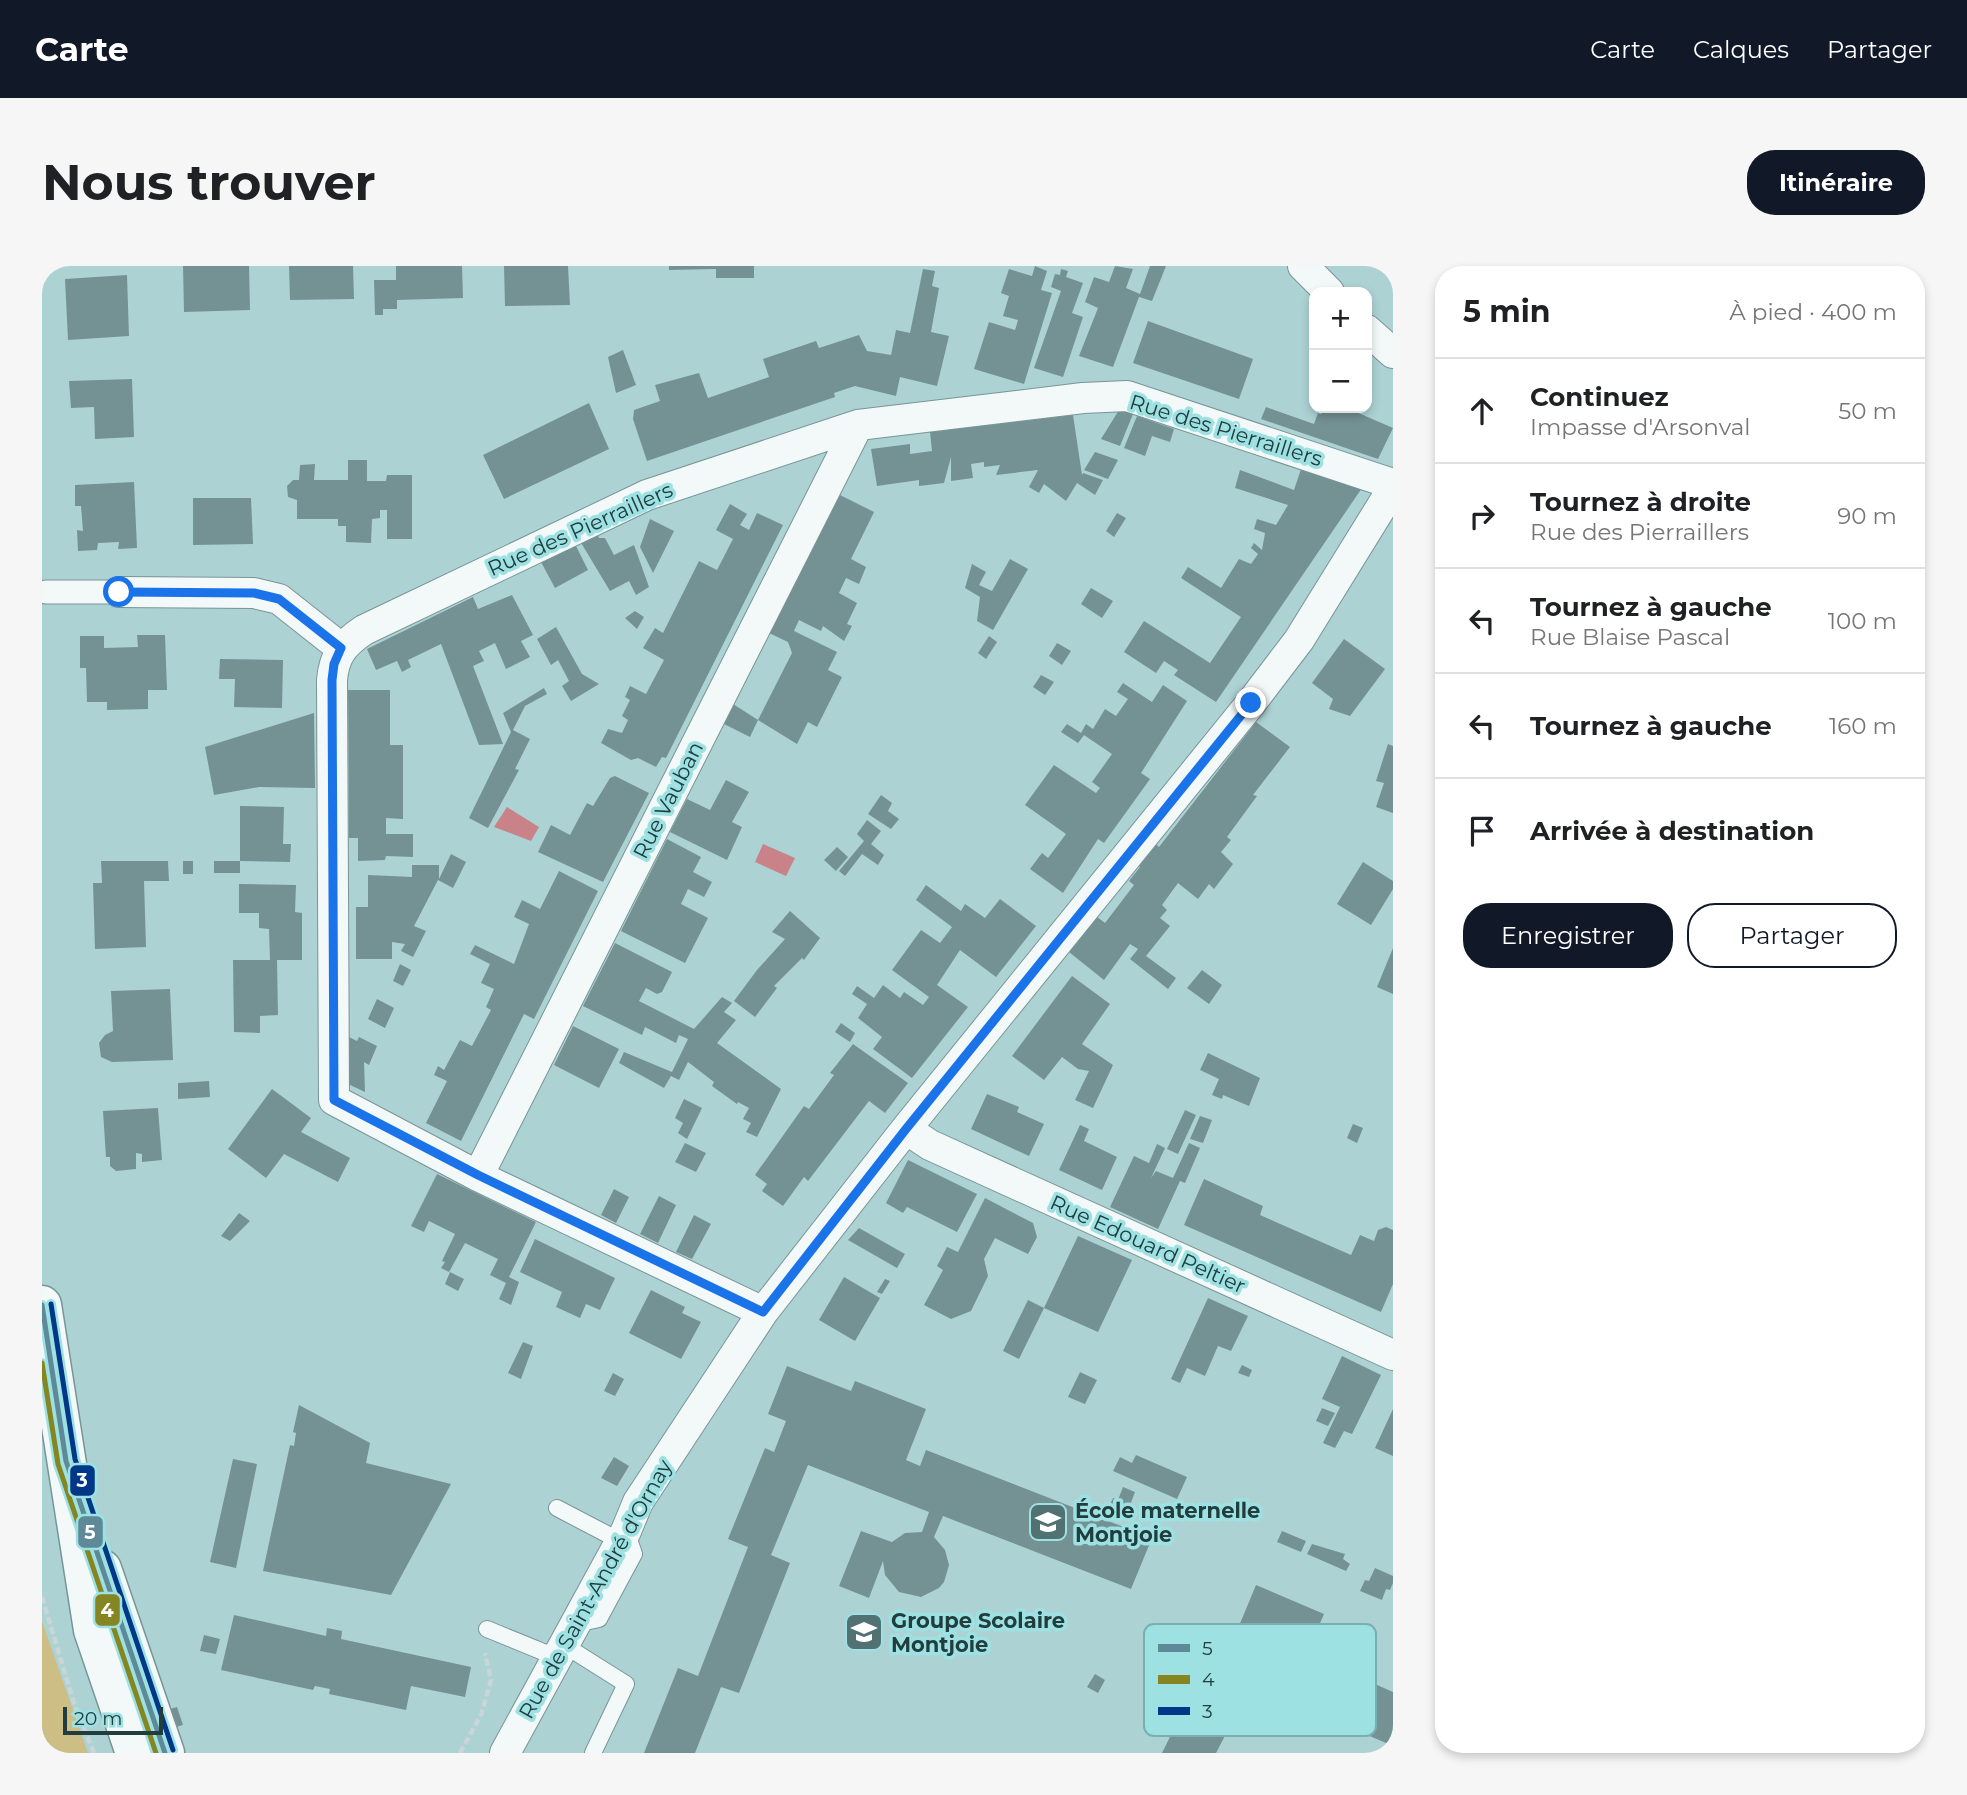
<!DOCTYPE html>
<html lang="fr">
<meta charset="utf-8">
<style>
body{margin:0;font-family:Montserrat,sans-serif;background:#f6f6f6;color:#202124}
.controls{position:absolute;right:21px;top:21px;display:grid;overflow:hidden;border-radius:14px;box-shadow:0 4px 10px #0003}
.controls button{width:63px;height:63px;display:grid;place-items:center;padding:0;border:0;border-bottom:2px solid #e0e0e0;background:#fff;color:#202124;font:35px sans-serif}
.scale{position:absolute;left:21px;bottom:18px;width:100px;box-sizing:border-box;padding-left:7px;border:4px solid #213d3e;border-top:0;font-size:19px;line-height:24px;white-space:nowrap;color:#213d3e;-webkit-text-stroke:5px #9ee1e3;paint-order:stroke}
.stop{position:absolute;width:21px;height:21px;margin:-16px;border:5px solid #1a73e8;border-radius:50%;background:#fff}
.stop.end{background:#1a73e8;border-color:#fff;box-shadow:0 2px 7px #0008}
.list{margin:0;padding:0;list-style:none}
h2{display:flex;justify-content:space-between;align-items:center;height:91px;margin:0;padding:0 28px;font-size:30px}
h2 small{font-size:23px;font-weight:400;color:#757577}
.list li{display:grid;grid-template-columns:46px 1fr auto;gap:21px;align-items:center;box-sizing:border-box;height:105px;padding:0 28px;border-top:2px solid #e0e0e0}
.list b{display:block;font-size:26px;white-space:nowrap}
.list p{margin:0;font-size:23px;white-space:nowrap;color:#757577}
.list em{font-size:23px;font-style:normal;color:#757577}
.actions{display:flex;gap:14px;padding:21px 28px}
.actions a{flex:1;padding:16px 0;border:2px solid #111827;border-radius:28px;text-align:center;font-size:24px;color:#111827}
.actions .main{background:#111827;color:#fff}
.icon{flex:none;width:38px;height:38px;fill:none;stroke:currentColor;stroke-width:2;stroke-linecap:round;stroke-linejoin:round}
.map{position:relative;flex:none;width:1351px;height:1487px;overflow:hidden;border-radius:28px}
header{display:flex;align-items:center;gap:42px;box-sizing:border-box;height:98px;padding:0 35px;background:#111827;color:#fff}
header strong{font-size:33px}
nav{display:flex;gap:38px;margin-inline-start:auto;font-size:24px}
.intro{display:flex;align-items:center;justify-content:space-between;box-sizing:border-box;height:168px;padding:0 42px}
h1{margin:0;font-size:49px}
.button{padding:18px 32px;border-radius:28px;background:#111827;color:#fff;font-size:24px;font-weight:700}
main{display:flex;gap:42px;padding:0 42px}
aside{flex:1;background:#fff;border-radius:28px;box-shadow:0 4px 10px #0003}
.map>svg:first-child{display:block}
.green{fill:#cdbe86}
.water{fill:#c88288}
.building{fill:#749294}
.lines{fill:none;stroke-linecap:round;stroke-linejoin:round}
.service-casing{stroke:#789596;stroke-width:18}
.pedestrian-casing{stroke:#789596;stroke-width:25}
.minor-casing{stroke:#789596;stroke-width:32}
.secondary-casing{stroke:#789596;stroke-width:41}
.path{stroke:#cad5d7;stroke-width:4.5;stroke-dasharray:7 3.5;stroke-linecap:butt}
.service{stroke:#f3f8f9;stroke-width:16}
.pedestrian{stroke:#f3f8f9;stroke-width:23}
.minor{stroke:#f3f8f9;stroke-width:30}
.secondary{stroke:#f3f8f9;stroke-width:38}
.bus-1-casing{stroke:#9ee1e3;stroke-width:10}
.bus-2-casing{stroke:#9ee1e3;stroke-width:10}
.bus-3-casing{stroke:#9ee1e3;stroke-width:10}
.bus-1{stroke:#5e8998;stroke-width:5}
.bus-2{stroke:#858522;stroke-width:5}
.bus-3{stroke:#003788;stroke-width:5}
.route{stroke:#1a73e8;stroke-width:9}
.labels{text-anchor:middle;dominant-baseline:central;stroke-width:7;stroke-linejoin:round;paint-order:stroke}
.street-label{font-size:21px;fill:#213d3e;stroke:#9ee1e3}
.poi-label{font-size:21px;font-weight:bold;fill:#213d3e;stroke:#9ee1e3;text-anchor:start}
.key{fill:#9ee1e3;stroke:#78b0b2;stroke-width:2}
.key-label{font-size:19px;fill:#213d3e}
.line-badge{stroke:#9ee1e3;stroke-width:2.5}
.badge-label{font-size:19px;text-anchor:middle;font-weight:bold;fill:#fff}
</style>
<header>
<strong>Carte</strong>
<nav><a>Carte</a><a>Calques</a><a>Partager</a></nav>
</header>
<div class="intro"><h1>Nous trouver</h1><a class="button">Itinéraire</a></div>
<main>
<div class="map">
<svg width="1351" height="1487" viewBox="0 0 1351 1487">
<rect width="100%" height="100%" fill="#add2d4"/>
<path class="green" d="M0 1355 46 1487H0Z"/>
<path class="water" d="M465 541 497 561 489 575 452 561Z
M721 578 753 592 744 610 713 596Z"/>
<path class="building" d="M141 0H207L208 44 142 46Z
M247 0H311L312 33 248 34Z
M354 0H420L421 32 355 34V43H341V49H333L332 14H354Z
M462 0H526L528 39 463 40Z
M627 0H712V12H674V3L627 4Z
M993 0 1005 5 999 24 1010 27 982 118 932 103 947 56 973 64 974 61 976 54 961 50 967 30 959 27 967 3 990 10Z
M1073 0 1091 3 1084 22 1098 28 1108 0H1124L1110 35 1097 31 1071 101 1037 90 1056 42 1043 36 1052 11 1067 16Z
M881 3 893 5 890 20 897 22 889 66 907 70 895 120 858 111 854 130 813 120 792 127 793 131 605 195 591 153 592 144 618 135 613 119 657 107 666 132 727 111 721 93 774 75 777 82 817 69 825 85 849 89 854 64 868 67Z
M1019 3 1026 5 1024 11 1041 17 1030 47 1041 51 1021 111 992 102 1019 25 1009 21 1013 8 1018 9Z
M85 9 87 70 26 74 23 13Z
M1106 55 1211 93 1197 133 1091 97Z
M581 84 594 119 574 127 566 91Z
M90 113 92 171 53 173 52 141 29 142 27 115Z
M547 137 567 183 462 233 441 189Z
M1224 141 1272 158 1276 147 1279 148 1282 142H1305L1351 162 1336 193 1219 153Z
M1077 144 1091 148 1078 180 1059 173Z
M1031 149 1040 209 1041 207 1061 214 1053 229 1035 217 1024 235 1002 218 997 227 987 221 996 204 954 209 958 199 942 201V196L929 198 931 212 909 215V191L902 217 877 220V214L835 220 829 183 868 178V188L890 185 888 166Z
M1095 150 1132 163 1128 176 1110 170 1103 190 1082 182Z
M1053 186 1076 194 1066 213 1042 204Z
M306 194H325V215H344L345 209H370V273H345V244H338V252L330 253 329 277 304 276V260H296V253H255V234L246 231 245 220 251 214H257L258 199 273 198 272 214H306Z
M1259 203 1320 222 1174 436 1132 409 1136 404 1122 395 1114 407 1082 386 1102 355 1168 397 1199 351 1139 312 1146 301 1179 322 1197 293 1209 298 1216 288 1209 282 1212 277 1220 284 1223 267 1212 263 1215 253 1234 259 1246 239 1193 222 1198 204 1252 224Z
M92 216 95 282 76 283 77 276 56 277 55 284 36 285 35 264 41 265 39 240H33V219Z
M796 228 832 246 809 293 824 301 817 318 804 312 797 327 815 337 805 358 810 360 802 375 781 360 779 365 757 354 752 365 795 386 786 404 800 411 775 461 766 456 755 478 716 454 750 387 746 376 727 367Z
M151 232H209L211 278 151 279Z
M688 238 705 248 698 259 707 264 715 247 741 259 624 492 620 491 614 501 596 492 589 494 559 477 566 463 580 467 586 454 580 450 588 434 583 431 588 420 604 428 622 394 601 382 613 362 621 367 657 295 675 304 691 273 674 264Z
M1075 247 1084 252 1072 271 1064 265Z
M608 253 632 265 611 307 598 281Z
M555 266 557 272H563L572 289 592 279 607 321 594 329 587 315 568 325 538 275Z
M533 278 546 304 513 322 499 296Z
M968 293 986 303 951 364 935 355 938 331 923 322 930 298 944 306 937 319 950 325Z
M1049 322 1071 335 1060 352 1039 338Z
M470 329 491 369 479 375 488 391 464 403 453 377 437 385 442 395 431 400 461 478 437 479 399 378 366 394 369 401 360 406 355 395 334 404 325 383 431 331 436 343Z
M593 345 602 351 595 363 583 352Z
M514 361 540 408 557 418 529 435 520 420 527 415 516 394 509 399 495 373Z
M95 369H123L125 424H106V443L65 444V436H45L44 402H38V370H62V382L96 381Z
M947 370 955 376 944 393 936 387Z
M1302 373 1343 403 1308 450 1287 443 1291 433 1270 417Z
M1015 377 1029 385 1020 399 1007 390Z
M178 393 241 394 240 442 192 441 193 413H177Z
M999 409 1012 416 1003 429 991 421Z
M1081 417 1110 436 1121 419 1145 435 1099 507 1108 513 1062 577 1056 573 1021 627 988 603 1000 587 1006 592 1024 568 983 539 1012 499 1054 527 1058 522 1050 516 1070 488 1042 469 1036 477 1019 466 1025 458 1039 467 1044 458 1051 463 1063 443 1074 450 1086 433 1075 426Z
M502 422 505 428 483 440 471 464 488 473 473 503 477 504 446 562 427 552 469 466 461 447Z
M306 424H348V479H361V553L344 552V568H371V591L344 590 343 594 316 595V572H307Z
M691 438 716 454 708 471 682 458Z
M272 447 273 522 217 521 172 529 163 481Z
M1214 456 1248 481 1211 529 1215 530 1185 571 1189 574 1179 586 1191 598 1172 623 1167 618 1156 633 1136 617 1120 639 1125 644 1118 652 1128 660 1104 690 1134 712 1126 723 1088 693 1096 683 1088 678 1062 714 1027 686 1054 650 1063 657 1092 619 1087 615 1098 601 1095 598 1112 576 1117 581Z
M1346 478 1351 480V547L1334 541 1342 517 1334 515Z
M573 510 607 527 561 616 496 586 509 559 528 569 545 537 551 540 568 512Z
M684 514 707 526 690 556 700 561 685 594 628 566 645 533 668 544Z
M839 529 850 537 846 545 857 553 849 563 826 548Z
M198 540 242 541 241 578H249L248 596 198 595Z
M825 554 839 565 829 578 842 589 836 599 820 588 803 610 797 605 822 575 815 568Z
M625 573 659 591 651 606 670 616 662 631 646 623 639 638 666 652 643 697 579 665Z
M795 581 806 591 794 605 782 594Z
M409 588 424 596 411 622 396 614 372 660 384 665 371 691 359 685 363 678 350 676V693H314V641H326V609L370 611V599H397V613Z
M59 595H126L127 615H102L104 681 53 683 51 617H60Z
M141 595H151V608H141Z
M172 595H198V607H172Z
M1321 596 1351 615V623L1329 659 1295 638Z
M517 605 556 625 492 753 482 748 419 875 384 857 405 815 392 809 396 800 402 804 418 774 430 780 449 744 444 741 452 723 439 717 448 698 428 688 433 679 472 698 487 658 472 651 480 634 498 643Z
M197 618 254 619 253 646 260 647V694H235L236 749 218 750V767L192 766 191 694H228L227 663 217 662V647H197Z
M884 619 919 645 923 638 943 652 958 633 994 660 954 711 918 684 895 719 926 741 870 812 831 783 840 771 816 752 825 738 810 728 815 720 832 732 841 719 858 732 862 726 881 739 887 731 850 704 879 664 898 677 910 661 874 634Z
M748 645 778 672 762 694 760 692 732 720 735 722 713 751 692 735 715 704 743 673 730 666Z
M573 677 630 706 620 726 615 728 604 722 597 735 652 763 680 731 690 737 682 746 694 754 675 777 739 823 715 871 704 866 709 857 701 853 707 842 696 836 695 838 670 820 672 816 646 796 637 814 629 810 622 822 577 797 582 786 630 806 646 773 637 769 634 777 603 761 600 769 541 740Z
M1351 682V728L1335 721Z
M358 698 369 704 361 720 351 715Z
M1160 704 1180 719 1167 738 1145 722Z
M1030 710 1068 738 1040 778 1071 799 1051 842 1033 834 1047 805 1036 803 1020 791 1002 814 970 790Z
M128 723 131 794 70 796 59 791 57 777 63 769 71 765 69 725Z
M335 733 352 742 343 762 326 753Z
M799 757 813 767 808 776 793 766Z
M531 760 577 783 557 822 512 799Z
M305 770 315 775 317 771 335 780 327 799 322 796 323 826 306 818Z
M811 778 866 817 843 847 827 835 766 915 762 911 741 940 720 925 725 918 713 909 762 840 767 843 792 809 788 807Z
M1166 787 1218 812 1207 840 1181 829 1180 833 1170 829 1177 813 1158 804Z
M167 815 168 831 136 833V817Z
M230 823 269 852 259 866 308 892 296 916 242 888 224 912 186 883Z
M945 828 977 841 975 846 1002 858 987 890 929 863Z
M642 833 660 842 645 873 636 867 641 857 633 852Z
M116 842 120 894 100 896V888L94 887V903L74 905 68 900V891H64L61 845Z
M1143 844 1154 849 1136 888 1125 883Z
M1158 850 1170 854 1161 877 1148 873Z
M1311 858 1321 862 1315 877 1305 872Z
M1038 859 1047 863 1042 875 1075 891 1060 924 1017 904Z
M643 877 664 887 654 906 633 896Z
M1147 877 1158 882 1143 917 1138 915 1116 963 1068 941 1092 890 1107 897 1115 878 1123 882 1109 912 1114 905 1131 912Z
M866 894 935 928 915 966 865 941 861 947 844 937Z
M395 908 494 956 467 1011 477 1016 469 1039 457 1033 464 1017 448 1009 456 993 423 977 407 1006 399 1002 403 996 400 995 413 968 387 955 382 966 369 960Z
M1162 913 1221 940 1218 949 1309 989 1318 969 1332 975 1336 964 1344 961 1351 964V1018L1339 1046 1142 959Z
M572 923 587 931 574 957 559 949Z
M617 930 634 939 616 977 598 968Z
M943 932 991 957 995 971 986 988 953 972 942 993 946 1010 929 1045 909 1053 882 1039 901 1004 895 1000 905 981 916 986Z
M197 947 208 955 188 975 179 970Z
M652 949 669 958 650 993 634 986Z
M817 962 863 988 855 1002 806 974Z
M1036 970 1090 994 1056 1066 1002 1042Z
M493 973 573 1012 558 1044 544 1038 538 1052 514 1041 520 1026 478 1006Z
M408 1006 422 1013 416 1025 403 1018Z
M802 1011 838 1032 813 1075 777 1054Z
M843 1013 848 1015 840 1028 835 1026Z
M609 1024 643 1041 640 1047 659 1056 639 1093 587 1067Z
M1166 1032 1206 1050 1189 1085 1176 1080 1163 1110 1145 1102 1138 1117 1129 1113Z
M986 1034 1002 1042 977 1093 961 1085Z
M481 1076 491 1080 479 1113 466 1107Z
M1300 1090 1339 1109 1310 1168 1302 1165 1293 1182 1281 1177 1298 1141 1280 1133Z
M1200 1099 1210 1104 1207 1111 1196 1107Z
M745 1100 809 1125 813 1115 884 1143 864 1194 878 1200 884 1184 1110 1272 1089 1323 901 1250 892 1271 903 1284 907 1299 902 1316 897 1322 879 1331 857 1326 843 1309 841 1295 827 1332 797 1320 819 1265 850 1276 863 1267 880 1266 887 1246 766 1199 729 1289 748 1297 697 1427 679 1421 653 1487H602L636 1402 656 1410 706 1281 686 1273 723 1182 732 1186 744 1155 726 1148Z
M1038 1106 1055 1114 1043 1138 1026 1131Z
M571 1107 582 1113 573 1130 562 1125Z
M257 1139 328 1177 324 1197 409 1218 349 1329 221 1305 248 1179 252 1180 254 1167 251 1166Z
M1280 1142 1293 1147 1286 1160 1274 1155Z
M1351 1143V1190L1333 1182Z
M1094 1189 1145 1211 1135 1233 1071 1205 1078 1191 1090 1197Z
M572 1191 587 1200 575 1220 559 1212Z
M191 1193 215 1198 194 1302 168 1296Z
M1081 1221 1093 1226 1084 1250 1066 1243 1071 1232 1076 1234Z
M1240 1265 1264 1275 1259 1286 1235 1276Z
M1270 1278 1303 1288 1301 1293 1308 1298 1304 1305 1265 1288Z
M1333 1302 1351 1310V1317L1348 1324 1344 1323 1340 1334 1318 1325 1323 1314 1327 1315Z
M1214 1319 1282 1348 1264 1389 1197 1360Z
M192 1349 284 1370 285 1362 300 1365 299 1373 429 1401 423 1431 369 1420 364 1444 287 1428 288 1423 273 1420 271 1424 179 1404Z
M162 1369 178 1373 174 1388 158 1385Z
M1166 1394 1210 1418 1174 1487H1120Z
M1301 1404 1351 1426V1480L1281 1450Z
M1053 1408 1063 1414 1056 1427 1045 1421Z
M135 1441 141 1459 134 1461 128 1443Z"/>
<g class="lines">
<defs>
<path id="service" d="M515 1242 578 1275
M534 1358 557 1353 592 1288 584 1265
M445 1363 516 1392
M522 1379 584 1418 551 1487"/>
<path id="pedestrian" d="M4 326H77"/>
<path id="minor" d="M1261 0 1287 26
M1325 64 1351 87
M77 326 212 327 237 333 299 382
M864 863 888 879 1351 1089
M436 910 816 159
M721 1046 436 910 292 834 290 414C292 390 301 378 322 364L605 229 816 159 1041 132 1085 130 1351 218
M463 1487 584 1265 596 1236 721 1046 864 863 1209 437 1257 374 1351 222"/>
<path id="secondary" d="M0 1039 51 1364 93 1487
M60 1303 123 1487"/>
</defs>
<use href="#service" class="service-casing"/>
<use href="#pedestrian" class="pedestrian-casing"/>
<use href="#minor" class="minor-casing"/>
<use href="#secondary" class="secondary-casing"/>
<path class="path" d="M0 1331 32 1437 52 1487
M418 1487 439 1449 449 1414 443 1387"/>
<use href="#service" class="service"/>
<use href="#pedestrian" class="pedestrian"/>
<use href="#minor" class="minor"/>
<use href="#secondary" class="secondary"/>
<defs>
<path id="bus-1" d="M0 1039 24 1195 123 1487"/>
<path id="bus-2" d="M0 1097 16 1198 114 1487"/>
<path id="bus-3" d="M9 1038 33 1193 131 1484"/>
</defs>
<use href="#bus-1" class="bus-1-casing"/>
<use href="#bus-2" class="bus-2-casing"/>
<use href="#bus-3" class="bus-3-casing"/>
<use href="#bus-1" class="bus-1"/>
<use href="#bus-2" class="bus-2"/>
<use href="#bus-3" class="bus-3"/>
</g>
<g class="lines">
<path class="route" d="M77 326 212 327 237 333 299 382 292 398 290 414 292 834 436 909 721 1046 864 863 1209 437"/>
</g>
<defs>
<symbol id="school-square" viewBox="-11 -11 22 22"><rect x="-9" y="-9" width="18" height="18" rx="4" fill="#527172" stroke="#9ee1e3"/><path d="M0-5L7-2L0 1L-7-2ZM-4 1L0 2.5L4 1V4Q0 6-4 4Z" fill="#fff"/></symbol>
</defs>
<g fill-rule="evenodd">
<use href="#school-square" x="984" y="1234" width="44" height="44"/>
<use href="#school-square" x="800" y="1344" width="44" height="44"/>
</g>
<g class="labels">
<g class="street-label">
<text transform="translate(1184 164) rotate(17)">Rue des Pierraillers</text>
<text transform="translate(538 263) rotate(-24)">Rue des Pierraillers</text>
<text transform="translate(626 534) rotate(-63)">Rue Vauban</text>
<text transform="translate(1106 978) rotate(24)">Rue Edouard Peltier</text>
<text transform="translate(553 1323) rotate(-61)">Rue de Saint-André d'Ornay</text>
</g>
<g class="poi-label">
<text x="1033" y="1244">École maternelle<tspan x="1033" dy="24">Montjoie</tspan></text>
<text x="849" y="1354">Groupe Scolaire<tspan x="849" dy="24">Montjoie</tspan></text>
</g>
</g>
<rect x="1102" y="1358" width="232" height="112" rx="10" class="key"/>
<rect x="1116" y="1378" width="32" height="8" fill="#5e8998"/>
<rect x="1116" y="1409" width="32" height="9" fill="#858522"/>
<rect x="1116" y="1441" width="32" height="8" fill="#003788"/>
<g class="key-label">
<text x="1160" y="1389">5</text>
<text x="1160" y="1420">4</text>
<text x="1160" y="1452">3</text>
</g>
<g class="line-badge">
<rect x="27" y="1198" width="27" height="33" rx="7" fill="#003788"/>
<rect x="35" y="1249" width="27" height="34" rx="7" fill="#5e8998"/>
<rect x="52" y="1327" width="27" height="34" rx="7" fill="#858522"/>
</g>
<g class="badge-label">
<text x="40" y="1221">3</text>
<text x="48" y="1273">5</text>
<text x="65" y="1351">4</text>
</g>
</svg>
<div class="controls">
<button>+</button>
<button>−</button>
</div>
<div class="scale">20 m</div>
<div class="stop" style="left:77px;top:326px"></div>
<div class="stop end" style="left:1209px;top:437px"></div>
</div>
<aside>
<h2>5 min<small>À pied · 400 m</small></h2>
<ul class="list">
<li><svg class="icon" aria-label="ahead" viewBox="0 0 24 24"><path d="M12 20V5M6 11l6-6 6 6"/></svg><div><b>Continuez</b><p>Impasse d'Arsonval</p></div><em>50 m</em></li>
<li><svg class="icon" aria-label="right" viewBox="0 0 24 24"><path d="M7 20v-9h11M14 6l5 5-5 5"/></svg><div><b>Tournez à droite</b><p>Rue des Pierraillers</p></div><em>90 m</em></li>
<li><svg class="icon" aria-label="left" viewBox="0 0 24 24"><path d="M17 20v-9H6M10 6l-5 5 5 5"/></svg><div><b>Tournez à gauche</b><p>Rue Blaise Pascal</p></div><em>100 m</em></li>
<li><svg class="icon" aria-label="left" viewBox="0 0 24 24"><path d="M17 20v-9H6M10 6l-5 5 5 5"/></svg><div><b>Tournez à gauche</b></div><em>160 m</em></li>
<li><svg class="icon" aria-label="arrive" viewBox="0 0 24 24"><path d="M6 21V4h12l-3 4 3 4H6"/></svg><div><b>Arrivée à destination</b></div></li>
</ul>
<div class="actions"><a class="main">Enregistrer</a><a>Partager</a></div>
</aside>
</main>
